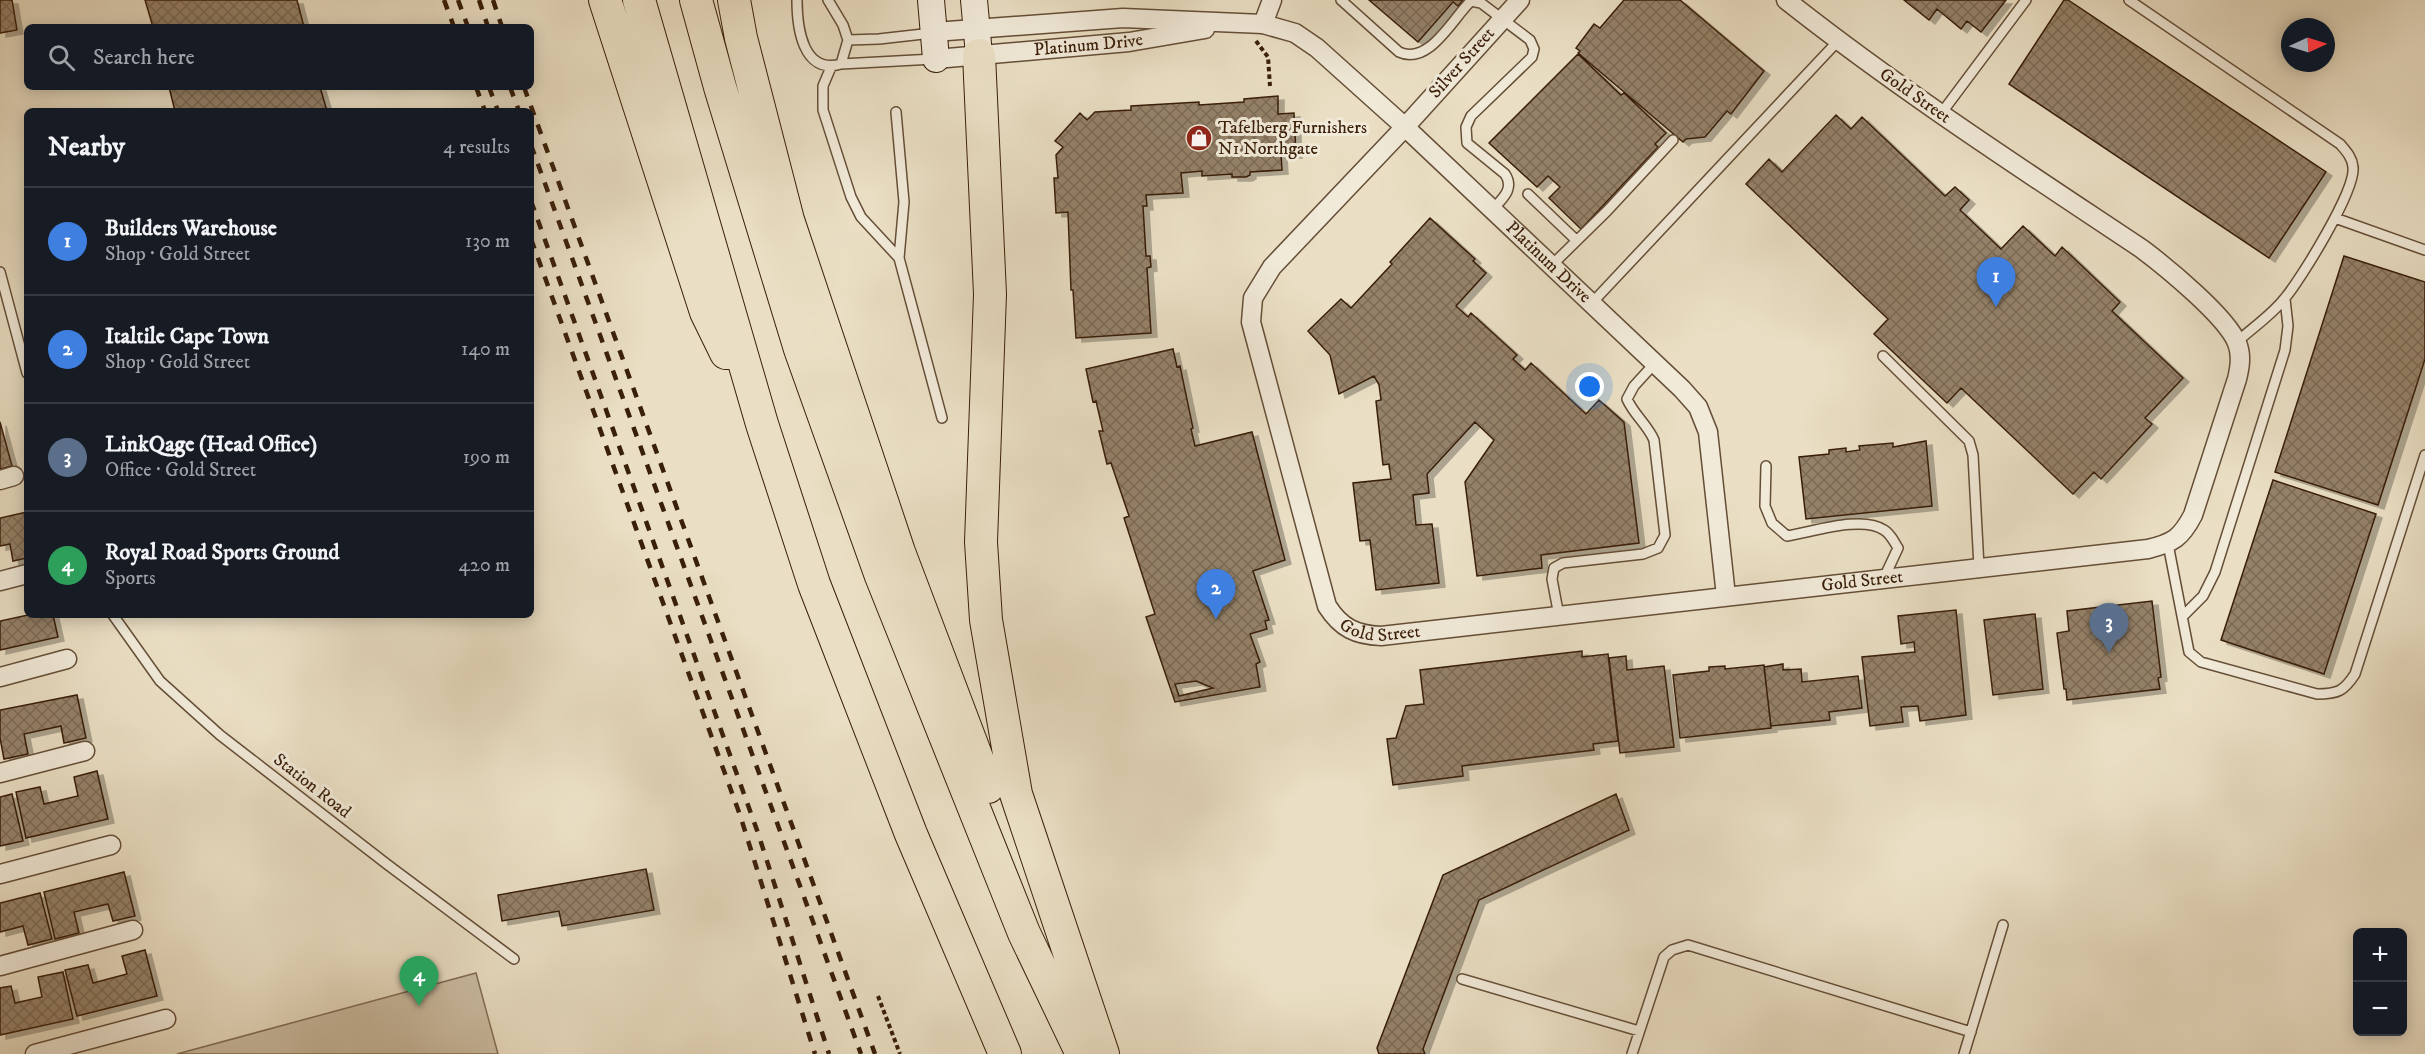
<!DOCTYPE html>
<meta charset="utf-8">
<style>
body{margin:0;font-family:"IM FELL DW Pica",serif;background:#20242c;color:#f1f3f6}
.controls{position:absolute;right:18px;bottom:18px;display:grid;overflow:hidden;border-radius:9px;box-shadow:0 3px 15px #0003}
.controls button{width:54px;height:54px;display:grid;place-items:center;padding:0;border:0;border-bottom:2px solid #363941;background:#171b24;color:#f1f3f6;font:30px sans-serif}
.compass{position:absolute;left:2281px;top:18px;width:54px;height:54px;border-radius:50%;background:#171b24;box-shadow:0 3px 15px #0003;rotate:86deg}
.you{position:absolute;left:1590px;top:387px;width:21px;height:21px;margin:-15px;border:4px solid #fff;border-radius:50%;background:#1a73e8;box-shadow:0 0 0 9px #1a73e833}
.badge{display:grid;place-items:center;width:39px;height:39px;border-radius:50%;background:#c59692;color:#fff;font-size:20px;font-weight:700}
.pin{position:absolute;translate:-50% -50px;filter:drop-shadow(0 2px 3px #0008)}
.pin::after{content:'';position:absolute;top:32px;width:21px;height:18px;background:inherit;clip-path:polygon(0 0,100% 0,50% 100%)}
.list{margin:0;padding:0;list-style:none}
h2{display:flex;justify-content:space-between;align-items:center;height:78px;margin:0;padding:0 24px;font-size:26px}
h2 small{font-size:20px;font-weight:400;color:#9ea1a6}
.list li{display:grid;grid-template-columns:39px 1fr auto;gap:18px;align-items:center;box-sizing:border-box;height:108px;padding:0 24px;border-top:2px solid #363941}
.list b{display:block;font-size:22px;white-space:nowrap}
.list p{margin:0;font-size:20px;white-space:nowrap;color:#9ea1a6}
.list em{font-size:20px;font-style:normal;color:#9ea1a6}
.icon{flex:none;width:33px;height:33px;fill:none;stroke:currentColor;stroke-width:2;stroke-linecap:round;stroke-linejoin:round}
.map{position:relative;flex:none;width:2425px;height:1054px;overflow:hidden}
.search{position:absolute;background:#171b24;box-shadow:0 3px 15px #0003;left:24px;top:24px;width:510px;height:66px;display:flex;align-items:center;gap:15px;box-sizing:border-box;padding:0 21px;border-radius:9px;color:#9ea1a6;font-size:22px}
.panel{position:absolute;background:#171b24;box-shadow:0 3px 15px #0003;left:24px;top:108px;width:510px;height:510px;border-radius:9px}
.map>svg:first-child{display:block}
.pitch{fill:#ccbea4;stroke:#826e56;stroke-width:1.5}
.building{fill:url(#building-cross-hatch);stroke:#391e08;stroke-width:1.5;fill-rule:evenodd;filter:url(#shadow)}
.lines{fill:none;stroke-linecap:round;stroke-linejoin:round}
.lane-casing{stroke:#654e37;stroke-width:12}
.street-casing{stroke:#654e37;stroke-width:21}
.secondary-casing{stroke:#391e08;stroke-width:28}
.highway-casing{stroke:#391e08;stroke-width:34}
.path{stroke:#391e08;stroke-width:4;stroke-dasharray:4.5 3;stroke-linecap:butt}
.lane{stroke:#f1ead9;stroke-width:9}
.street{stroke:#f1ead9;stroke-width:18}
.secondary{stroke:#f1ead9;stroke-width:26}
.highway{stroke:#eadfc4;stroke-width:32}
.rail{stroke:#391e08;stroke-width:4.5;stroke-dasharray:10 10;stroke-linecap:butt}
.labels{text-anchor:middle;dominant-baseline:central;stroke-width:6;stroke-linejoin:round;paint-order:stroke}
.street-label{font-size:18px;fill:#391e08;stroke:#f1ead9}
.poi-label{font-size:18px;fill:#391e08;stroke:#f1ead9;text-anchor:start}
</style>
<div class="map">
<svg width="2425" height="1054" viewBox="0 0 2425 1054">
<defs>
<pattern id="building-cross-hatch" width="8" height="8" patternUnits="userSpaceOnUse" patternTransform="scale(1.5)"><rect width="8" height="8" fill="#95826a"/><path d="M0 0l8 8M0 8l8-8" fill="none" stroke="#7b6a55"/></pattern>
<filter id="shadow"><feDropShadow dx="6" dy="4" stdDeviation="0" flood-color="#0004"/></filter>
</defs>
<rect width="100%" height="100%" fill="#eadfc4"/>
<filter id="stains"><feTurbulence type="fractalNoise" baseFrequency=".00333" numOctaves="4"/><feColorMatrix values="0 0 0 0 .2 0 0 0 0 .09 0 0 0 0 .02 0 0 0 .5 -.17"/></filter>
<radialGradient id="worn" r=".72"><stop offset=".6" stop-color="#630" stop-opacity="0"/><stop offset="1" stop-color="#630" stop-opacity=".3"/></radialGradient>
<path class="pitch" d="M476 973 498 1054H177Z"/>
<path class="building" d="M0 0H12L17 30 0 33Z
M145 0H297L304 27H153Z
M1369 0H1463L1458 6 1453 2 1418 42Z
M1624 0H1680L1764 71 1731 114 1727 111 1705 137 1686 139 1683 142 1578 53 1580 51 1576 48 1594 24 1600 28Z
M1904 0H2006L1981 32 1967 21 1961 29 1937 9 1929 20Z
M2064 0H2068L2326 172 2269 258 2009 84Z
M1578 54 1621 95 1624 93 1666 133 1655 144 1658 147 1581 229 1549 198 1560 187 1548 176 1537 187 1489 143Z
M169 87H320L327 111H175Z
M1278 96V114L1294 113 1296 154H1281L1282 170 1250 172V175L1246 177H1232V174L1202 176V171L1181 173 1183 193 1146 195 1147 206H1143L1146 256H1150L1151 267 1147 268 1151 333 1076 338 1073 290H1071L1068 212 1056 213 1054 178H1058L1056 155 1063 147 1055 141 1080 113 1087 120 1095 112 1131 110V106L1199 102V105L1244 102V99Z
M1836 115 1851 129 1862 117 1945 196 1955 187 1969 200 1960 210 2001 249 2023 226 2055 256 2062 247 2120 302 2112 311 2183 378 2145 418 2152 424 2101 479 2094 472 2073 494 1961 388 1947 403 1874 334 1888 319 1746 184 1769 159 1782 172Z
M1430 218 1475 259 1473 261 1486 273 1456 306 1468 317 1471 313 1517 355 1513 359 1525 370 1531 363 1586 414 1599 400 1624 422 1639 543 1541 555 1542 568 1477 576 1465 482 1494 440 1475 422 1427 474 1429 493 1413 495 1416 525 1432 524 1439 583 1376 590 1370 540 1360 541 1353 483 1391 479 1389 464 1383 465 1376 401 1381 400 1379 385 1374 376 1339 394 1330 355 1308 331 1341 299 1351 308 1392 264 1390 262Z
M2344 256 2425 282V359L2378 505 2275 472Z
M1173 349 1177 367 1180 366 1193 428 1191 429 1195 446 1252 432 1285 560 1253 571 1269 620 1265 621 1267 629 1250 634 1260 662 1256 664 1260 687 1175 702 1146 617 1155 614 1124 518 1129 516 1111 463 1107 464 1099 431H1103L1096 401 1093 402 1086 369ZM1196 681 1213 688 1179 696 1175 684Z
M0 422 12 466 0 469Z
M1926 441 1932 506 1806 519 1799 457 1829 454V450L1846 448V452L1860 450 1859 446 1893 443V447Z
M2273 480 2376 514 2324 674 2221 640Z
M27 512V558L13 561 10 544 0 546V518Z
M2152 601 2161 677 2158 678 2160 689 2067 700 2066 689H2064L2057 633 2069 631 2067 611Z
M1956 610 1966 715 1920 721 1918 706 1901 707 1903 722 1870 726 1862 657 1915 652 1914 642 1901 644 1898 616Z
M2035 614 2043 689 1993 695 1984 620Z
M28 615H53L58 637 0 650V621Z
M1582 651V657L1608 654 1618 741 1593 744 1594 750 1462 766 1463 776 1393 785 1387 739 1396 738 1406 706 1424 704 1420 670Z
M1626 656 1627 670 1664 666 1674 747 1620 753 1609 658Z
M1783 664V670L1801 669 1802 682 1858 676 1862 708 1829 712 1830 720 1771 726 1764 667Z
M1764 665 1771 728 1680 738 1673 675 1709 671V667L1725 666V669Z
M77 695 86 738 64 743 61 726 24 734 28 754 4 759 0 738V710Z
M97 771 108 819 26 838 16 792 40 787 44 804 78 796 74 777Z
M12 794 23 841 0 846V797Z
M1616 794 1629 830 1479 900 1423 1049 1425 1054H1379L1377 1048 1443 875Z
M646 869 654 910 562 926 559 911 502 921 498 895Z
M124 872 135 916 113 921 108 904 74 912 79 933 55 939 44 892Z
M40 893 52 939 28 945 23 926 0 932V903Z
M145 950 157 996 77 1016 65 970 88 965 93 983 127 974 122 956Z
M63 972 73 1019 0 1035V988L11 986 15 1003 42 997 38 977Z"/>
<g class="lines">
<defs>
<path id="lane" d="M797 0C797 28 803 75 841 64L848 40 843 25 828 0
M1341 0 1399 52C1429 66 1452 19 1471 1L1481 3 1530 40 1534 49 1532 57 1471 116 1466 127 1467 143 1505 174C1515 189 1502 199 1492 210
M2129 0 2340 144C2346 151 2352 157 2353 167 2356 190 2301 279 2285 298 2272 315 2252 328 2237 342
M848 40 879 39 932 33
M841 64 934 59
M831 67 823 86V110L851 197 861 217 899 258 942 418
M896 112 904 202 899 258
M1940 115 2026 0
M1528 194 1576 240
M2335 218 2425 250
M1551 266 1607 211 1673 140
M0 272 27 373
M1591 304 1838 41
M1883 356 1969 441 1973 455 1979 567
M1766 466 1765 506 1772 523 1787 536C1813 532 1862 515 1884 530 1891 534 1894 542 1898 548L1884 578
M2168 544 2189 652 2201 662 2317 694C2338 694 2344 691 2355 674L2425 455
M113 615 160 681 220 735 388 865 514 959
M1559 616 1552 579 1554 568 1563 563 1643 554 1658 548 1665 535 1654 440C1647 424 1634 415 1627 399L1634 386 1655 363
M2183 616 2203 596 2215 572 2285 350 2288 326 2285 299
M1462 979 1639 1031
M1632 1054 1664 957 1672 950 1688 945 1971 1032
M1964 1054 2003 925"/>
<g id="street">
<path id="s1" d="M1520 0 1405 127 1272 267 1253 298 1251 322 1327 606C1341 628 1356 635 1381 636L2148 549C2173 543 2181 538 2193 515L2237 379C2240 367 2242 355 2237 343 2227 317 2166 267 2142 249 2022 169 1900 90 1786 0"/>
<path d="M1263 24 1272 0"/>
<path id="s2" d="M934 32 1123 18 1263 24 1295 33 1317 48 1405 127 1682 389 1698 407 1708 432 1726 596"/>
<path id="s3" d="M936 59 1129 42 1205 29"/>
<path d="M0 480 14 476"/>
<path d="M0 581 27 574"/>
<path d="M0 677 67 659"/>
<path d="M0 773 85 751"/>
<path d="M0 874 111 845"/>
<path d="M0 966 133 930"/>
<path d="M35 1054 166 1019"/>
</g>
<path id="secondary" d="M931 0 936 59
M974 0 979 55"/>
<path id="highway" d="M605 0 706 312 726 353
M639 0 762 424 814 584 911 834 1005 1054
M696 0 720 87 800 349 881 576 1024 933 1082 1054
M734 0 741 38 788 220 899 552 988 787
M979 55 990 294 981 542 986 620 1016 794 1103 1054"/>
</defs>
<use href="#lane" class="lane-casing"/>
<use href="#street" class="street-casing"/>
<use href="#secondary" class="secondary-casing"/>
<use href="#highway" class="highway-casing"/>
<path class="path" d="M1256 41 1268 57 1270 86
M878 996 900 1054"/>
<use href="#lane" class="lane"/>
<use href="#street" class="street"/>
<use href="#secondary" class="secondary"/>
<use href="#highway" class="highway"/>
<path class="rail" d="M444 0 454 27
M458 0 468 27
M479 0 488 27
M493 0 502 27
M476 87 485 111
M489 87 498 111
M510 87 519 111
M524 87 875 1054
M531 145 861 1054
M531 201 758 833 829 1054
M531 239 740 815 815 1054"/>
</g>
<defs>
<symbol id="shop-disc" viewBox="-11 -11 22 22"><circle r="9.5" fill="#8f2418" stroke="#f1ead9"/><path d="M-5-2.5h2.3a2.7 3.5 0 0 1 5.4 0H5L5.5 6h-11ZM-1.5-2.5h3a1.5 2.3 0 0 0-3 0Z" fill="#fff"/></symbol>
</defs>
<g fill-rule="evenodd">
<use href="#shop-disc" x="1184" y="123" width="30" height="30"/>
</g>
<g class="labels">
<g class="street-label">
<text stroke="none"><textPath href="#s3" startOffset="153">Platinum Drive</textPath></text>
<text transform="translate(1462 63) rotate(-48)">Silver Street</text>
<text transform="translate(1915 96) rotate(35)">Gold Street</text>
<text stroke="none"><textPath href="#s2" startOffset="705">Platinum Drive</textPath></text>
<text stroke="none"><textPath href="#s1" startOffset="1268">Gold Street</textPath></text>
<text stroke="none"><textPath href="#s1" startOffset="782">Gold Street</textPath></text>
<text transform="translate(312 786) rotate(38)">Station Road</text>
</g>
<g class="poi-label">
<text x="1218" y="128">Tafelberg Furnishers<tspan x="1218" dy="21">N1 Northgate</tspan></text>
</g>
</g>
<rect width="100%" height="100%" filter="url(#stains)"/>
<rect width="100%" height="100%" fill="url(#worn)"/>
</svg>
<div class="controls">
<button>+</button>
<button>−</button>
</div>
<svg class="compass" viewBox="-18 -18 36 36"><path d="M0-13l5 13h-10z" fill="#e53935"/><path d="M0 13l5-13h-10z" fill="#9ea1a6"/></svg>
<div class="you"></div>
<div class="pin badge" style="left:1996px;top:307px;background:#3f7fe0">1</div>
<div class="pin badge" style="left:1216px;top:619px;background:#3f7fe0">2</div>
<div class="pin badge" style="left:2109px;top:653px;background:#5c6f8a">3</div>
<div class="pin badge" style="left:419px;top:1006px;background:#2e9e5b">4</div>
<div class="search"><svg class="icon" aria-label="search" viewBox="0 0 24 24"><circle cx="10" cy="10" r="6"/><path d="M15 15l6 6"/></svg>Search here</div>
<section class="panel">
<h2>Nearby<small>4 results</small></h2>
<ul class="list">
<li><span class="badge" style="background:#3f7fe0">1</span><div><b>Builders Warehouse</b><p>Shop · Gold Street</p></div><em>130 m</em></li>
<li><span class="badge" style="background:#3f7fe0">2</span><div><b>Italtile Cape Town</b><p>Shop · Gold Street</p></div><em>140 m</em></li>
<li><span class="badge" style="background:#5c6f8a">3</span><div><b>LinkQage (Head Office)</b><p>Office · Gold Street</p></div><em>190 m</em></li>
<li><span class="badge" style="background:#2e9e5b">4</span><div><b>Royal Road Sports Ground</b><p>Sports</p></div><em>420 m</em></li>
</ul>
</section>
</div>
